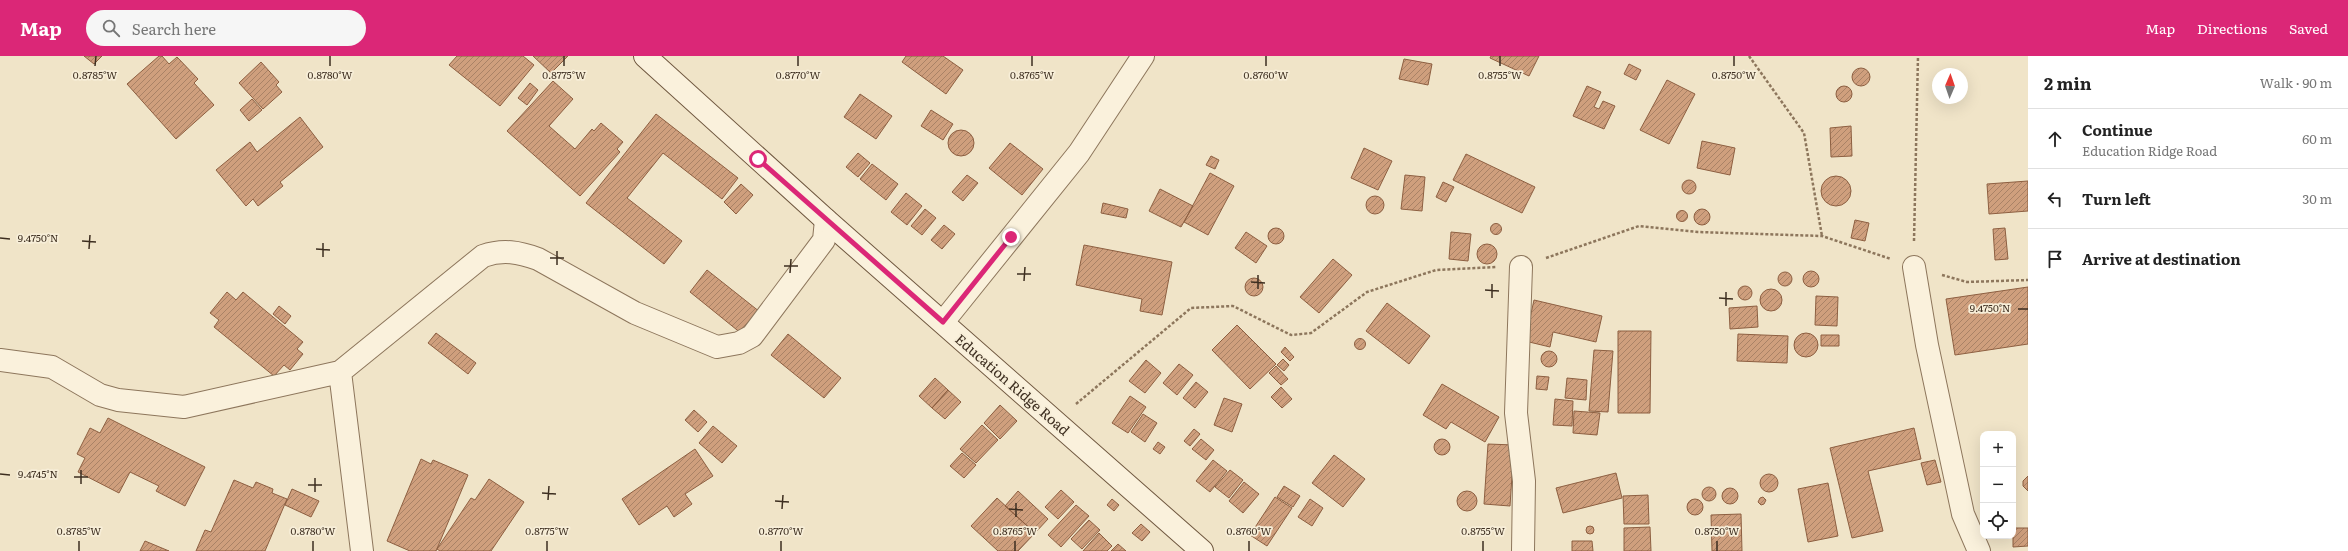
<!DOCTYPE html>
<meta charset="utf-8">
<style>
body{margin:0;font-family:Literata,serif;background:#f6f6f6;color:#222}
.controls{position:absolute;right:12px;bottom:12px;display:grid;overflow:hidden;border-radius:8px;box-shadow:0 4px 16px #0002}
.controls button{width:36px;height:36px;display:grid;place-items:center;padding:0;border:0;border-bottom:1px solid #e0e0e0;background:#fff;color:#222;font:20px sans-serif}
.compass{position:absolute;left:1932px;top:12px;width:36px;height:36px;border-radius:50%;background:#fff;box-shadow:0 4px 16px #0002;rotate:2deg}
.stop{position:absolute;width:12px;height:12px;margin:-9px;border:3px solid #db2777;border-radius:50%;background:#fff}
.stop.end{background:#db2777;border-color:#fff;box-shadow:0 1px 4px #0008}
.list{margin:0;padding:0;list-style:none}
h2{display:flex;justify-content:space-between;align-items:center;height:52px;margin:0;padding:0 16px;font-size:17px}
h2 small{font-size:13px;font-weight:400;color:#767676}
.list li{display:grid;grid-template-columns:26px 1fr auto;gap:12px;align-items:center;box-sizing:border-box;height:60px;padding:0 16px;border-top:1px solid #e0e0e0}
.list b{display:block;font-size:15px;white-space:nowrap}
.list p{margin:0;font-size:13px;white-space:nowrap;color:#767676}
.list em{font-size:13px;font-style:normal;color:#767676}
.icon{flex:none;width:22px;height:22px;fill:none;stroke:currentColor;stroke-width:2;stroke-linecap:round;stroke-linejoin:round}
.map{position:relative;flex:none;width:2028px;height:495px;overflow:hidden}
header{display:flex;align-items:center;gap:24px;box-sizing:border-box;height:56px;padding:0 20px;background:#db2777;color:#fff}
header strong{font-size:19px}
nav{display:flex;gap:22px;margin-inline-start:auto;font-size:14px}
.search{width:280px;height:36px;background:#f6f6f6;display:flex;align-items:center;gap:10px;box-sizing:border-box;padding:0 14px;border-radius:22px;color:#767676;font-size:15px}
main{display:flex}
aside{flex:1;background:#fff}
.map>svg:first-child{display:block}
.building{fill:url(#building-hatch);stroke:#8d5f41}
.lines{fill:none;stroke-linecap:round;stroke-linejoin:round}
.street-casing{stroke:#8d765c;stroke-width:24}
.secondary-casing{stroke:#6f573f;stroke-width:24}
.path{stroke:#8d765c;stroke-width:2.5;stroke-dasharray:3 2;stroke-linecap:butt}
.street{stroke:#faf1dc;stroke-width:22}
.secondary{stroke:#faf1dc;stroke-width:22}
.route{stroke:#db2777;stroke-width:5}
.ticks{fill:none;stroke:#3d2e20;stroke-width:1.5}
.labels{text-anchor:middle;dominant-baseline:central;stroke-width:3.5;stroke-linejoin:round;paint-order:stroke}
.street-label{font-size:14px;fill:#3d2e20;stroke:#f7eed8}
.ticks-label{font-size:10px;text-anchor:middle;fill:#3d2e20;stroke:#f7eed8;stroke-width:3.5;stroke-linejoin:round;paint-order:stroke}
</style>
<header>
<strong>Map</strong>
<div class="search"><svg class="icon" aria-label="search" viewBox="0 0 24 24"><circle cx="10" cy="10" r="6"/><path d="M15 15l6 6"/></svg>Search here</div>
<nav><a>Map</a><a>Directions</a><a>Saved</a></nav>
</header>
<main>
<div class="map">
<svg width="2028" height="495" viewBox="0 0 2028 495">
<defs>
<pattern id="building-hatch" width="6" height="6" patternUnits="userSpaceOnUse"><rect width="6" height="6" fill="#cf9f7d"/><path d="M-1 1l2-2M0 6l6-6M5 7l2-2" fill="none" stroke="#a98266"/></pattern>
</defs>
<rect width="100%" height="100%" fill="#f0e4c8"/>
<path class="building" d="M84 0H102L94 8Z
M159 0H162L169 8 177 1 198 23 194 27 214 49 176 83 127 28Z
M457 0H523L534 9 500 50 449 9Z
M533 0H568L551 17Z
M906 0H943L963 14 946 38 902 6Z
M1491 0H1539L1529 20 1490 2Z
M1404 3 1432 8 1428 29 1399 23Z
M261 6 279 26 276 29 282 36 263 53 239 27Z
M1629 8 1641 14 1636 24 1624 18Z
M1852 21a9 9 0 1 1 18 0a9 9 0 1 1-18 0Z
M1667 24 1695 38 1669 88 1640 74Z
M553 25 573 43 549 70 575 93 592 73 594 75 601 67 623 86 617 93 620 96 580 140 507 75Z
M530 27 538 34 527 49 518 42Z
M1836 38a8 8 0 1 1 16 0a8 8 0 1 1-16 0Z
M1587 30 1601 36 1594 51 1599 53 1603 45 1615 50 1604 73 1573 60Z
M860 38 892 60 876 83 844 61Z
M252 43 262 54 249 65 240 54Z
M931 54 953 68 943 84 921 70Z
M656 58 738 122 722 143 663 97 627 142 682 185 664 208 586 147Z
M300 61 323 91 280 126 283 130 258 150 253 143 246 150 216 114 250 86 257 96Z
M1851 70 1852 100 1831 101 1830 72Z
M948 87a13 13 0 1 1 26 0a13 13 0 1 1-26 0Z
M1702 85 1735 92 1730 119 1697 112Z
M1010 87 1043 113 1022 139 989 112Z
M1364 92 1392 105 1378 134 1351 122Z
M858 97 870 107 858 121 846 111Z
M1466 98 1535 131 1522 157 1453 124Z
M1211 100 1219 104 1215 113 1206 109Z
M872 108 898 128 886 144 860 123Z
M1210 117 1234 130 1208 179 1184 166Z
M967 119 978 127 963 145 952 136Z
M1405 119 1425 121 1422 155 1401 153Z
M1821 135a15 15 0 1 1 30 0a15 15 0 1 1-30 0Z
M1682 131a7 7 0 1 1 14 0a7 7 0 1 1-14 0Z
M2028 125V155L1989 158 1987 128Z
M1443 126 1454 131 1446 146 1436 141Z
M741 128 753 139 736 158 724 146Z
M1160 133 1193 150 1181 171 1149 155Z
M906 137 922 150 907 169 891 156Z
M1366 149a9 9 0 1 1 18 0a9 9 0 1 1-18 0Z
M1103 147 1128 153 1126 162 1101 157Z
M925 153 936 162 922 179 911 170Z
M1694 161a8 8 0 1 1 16 0a8 8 0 1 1-16 0Z
M1676.5 160a5.5 5.5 0 1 1 11 0a5.5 5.5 0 1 1-11 0Z
M1855 164 1869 167 1865 185 1851 182Z
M1490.5 173a5.5 5.5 0 1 1 11 0a5.5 5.5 0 1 1-11 0Z
M944 169 955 178 942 193 931 184Z
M1268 180a8 8 0 1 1 16 0a8 8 0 1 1-16 0Z
M2005 172 2008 203 1995 204 1993 173Z
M1246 176 1267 190 1256 207 1235 192Z
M1451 176 1471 178 1468 205 1449 203Z
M1477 198a10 10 0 1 1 20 0a10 10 0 1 1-20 0Z
M1084 189 1172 206 1162 259 1140 255 1142 243 1076 229Z
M1333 203 1352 219 1319 257 1300 241Z
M707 214 760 256 742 278 690 236Z
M1803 223a8 8 0 1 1 16 0a8 8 0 1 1-16 0Z
M1778 223a7 7 0 1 1 14 0a7 7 0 1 1-14 0Z
M1245 231a9 9 0 1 1 18 0a9 9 0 1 1-18 0Z
M1738 237a7 7 0 1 1 14 0a7 7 0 1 1-14 0Z
M2028 231V288L1955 299 1946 243Z
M1760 244a11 11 0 1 1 22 0a11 11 0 1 1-22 0Z
M227 236 236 244 243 236 303 286 297 293 303 298 290 314 284 309 274 320 214 271 219 264 210 257Z
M1816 240 1838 241 1837 270 1815 269Z
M1534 244 1602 260 1596 286 1553 276 1550 291 1525 285Z
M1387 247 1430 280 1409 308 1366 275Z
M279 250 291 260 285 268 273 258Z
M1757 250 1758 271 1730 273 1729 252Z
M1237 269 1276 308 1250 333 1212 294Z
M1618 275H1651L1650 357H1618Z
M436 277 476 307 468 318 428 287Z
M1794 289a12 12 0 1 1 24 0a12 12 0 1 1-24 0Z
M788 278 841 322 824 342 771 299Z
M1738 278 1788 280 1787 307 1737 305Z
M1821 279H1839V290H1821Z
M1354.5 288a5.5 5.5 0 1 1 11 0a5.5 5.5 0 1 1-11 0Z
M1285 291 1294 301 1290 305 1281 296Z
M1594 294 1613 295 1608 356 1589 355Z
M1541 303a8 8 0 1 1 16 0a8 8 0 1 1-16 0Z
M1283 303 1289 309 1284 315 1277 309Z
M1146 304 1161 317 1145 337 1129 325Z
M1179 308 1193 319 1177 339 1163 327Z
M1276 310 1288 323 1281 329 1269 317Z
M1537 320 1549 321 1547 334 1536 333Z
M935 322 948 334 932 352 919 340Z
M1567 322 1587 324 1586 344 1565 342Z
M1196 326 1208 336 1195 352 1183 342Z
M1442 328 1499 361 1485 386 1451 366 1446 373 1423 359Z
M1281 331 1292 343 1282 352 1271 341Z
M948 334 961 346 945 363 932 352Z
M1130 340 1146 351 1128 377 1112 367Z
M1224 342 1242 348 1232 376 1214 369Z
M1555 343 1573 345 1572 370 1553 369Z
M1000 349 1017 365 1000 383 984 367Z
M694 354 707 366 698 376 685 364Z
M1574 355 1600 357 1597 379 1573 377Z
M1143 358 1157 367 1145 386 1131 376Z
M108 362 205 411 185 450 156 435 159 430 130 416 119 437 78 416 85 402 77 398 90 372 100 377Z
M982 369 998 384 976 407 960 393Z
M713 370 737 390 722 407 699 387Z
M1914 372 1921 403 1868 415 1883 475 1852 482 1830 392Z
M1194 373 1200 378 1190 390 1184 385Z
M1201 383 1214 394 1206 404 1192 393Z
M1434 391a8 8 0 1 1 16 0a8 8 0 1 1-16 0Z
M1158 386 1165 391 1160 398 1153 393Z
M1488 388 1514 389 1510 450 1484 448Z
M695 393 713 420 685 438 692 448 674 461 667 450 639 469 622 443Z
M962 397 976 409 964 422 950 410Z
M1334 399 1365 423 1343 451 1312 427Z
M421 403 431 408 433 404 468 419 436 495H410L387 485Z
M1213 404 1227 415 1210 436 1196 425Z
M1935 404 1941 426 1927 429 1921 407Z
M1230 414 1243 424 1229 442 1215 431Z
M1616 417 1622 442 1563 457 1556 432Z
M1760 427a9 9 0 1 1 18 0a9 9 0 1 1-18 0Z
M2028 420V435L2023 430V425Z
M489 423 524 446 491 495H440L437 493 471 442 475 444Z
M234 424 253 432 256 426 273 433 272 437 287 443 265 495H196L205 474 211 476Z
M1244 426 1259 438 1243 457 1229 445Z
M1828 427 1838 480 1808 486 1798 433Z
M1284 430 1300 440 1293 451 1277 441Z
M1702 438a7 7 0 1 1 14 0a7 7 0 1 1-14 0Z
M1722 440a8 8 0 1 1 16 0a8 8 0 1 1-16 0Z
M292 433 319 445 311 461 285 449Z
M1061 434 1074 446 1058 463 1045 451Z
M1018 435 1048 463 1035 477 1005 450Z
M1457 445a10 10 0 1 1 20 0a10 10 0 1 1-20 0Z
M1648 439 1649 468H1624L1623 440Z
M1275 441 1292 452 1267 490 1250 479Z
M1763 441 1766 444 1764 448 1761 449 1758 446 1760 442Z
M997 442 1035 477 1018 495H998L971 470Z
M1112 443 1119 449 1114 455 1107 449Z
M1310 443 1323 452 1312 470 1298 461Z
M1687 451a8 8 0 1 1 16 0a8 8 0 1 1-16 0Z
M1076 449 1089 460 1061 491 1048 479Z
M1741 458 1742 495H1712L1711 459Z
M1089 464 1100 474 1082 493 1071 483Z
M1141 468 1150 476 1142 485 1132 477Z
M1586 474a4 4 0 1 1 8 0a4 4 0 1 1-8 0Z
M1650 471 1651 495H1624V472Z
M2013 472H2028V490L2013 491Z
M1099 477 1112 490 1107 495H1083Z
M145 485 169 495H140Z
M1572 485H1592L1593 495H1572Z
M1118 488 1126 495H1111Z"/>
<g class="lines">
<defs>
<path id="street" d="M1521 211 1516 357 1524 425 1523 495
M1914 211 1927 289 1963 458 1979 495
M943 266 1079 97 1143 0
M0 304 52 311 100 339 118 344 184 351 340 316 483 200C503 193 519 196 538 203L635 257 717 291 739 287 752 280 824 184 826 164
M340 316 362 495"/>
<path id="secondary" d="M645 0 826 164 1202 495"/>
</defs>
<use href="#street" class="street-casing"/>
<use href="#secondary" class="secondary-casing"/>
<path class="path" d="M1749 0 1804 77 1822 180
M1914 185 1918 0
M1546 202 1639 170 1698 176 1822 180 1891 203
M1942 219 1967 226 2028 224
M1076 348 1191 252 1233 250 1291 279 1311 277 1367 236 1436 214 1496 211"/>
<use href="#street" class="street"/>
<use href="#secondary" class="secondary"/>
</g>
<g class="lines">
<path class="route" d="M758 103 943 266 1011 181"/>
</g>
<path class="ticks" d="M95 10 96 0M330 10V0M564 10V0M798 10V0M1032 10V0M1266 10V0M1500 10V0M1734 10V0M0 182 10 183M82 185 96 186M89 193 90 179M316 193 330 194M323 201V187M550 202H564M557 209V195M784 210H798M790 217 791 203M1017 218H1031M1024 225 1025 211M1251 226 1265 227M1258 233V219M1485 234 1499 235M1492 242V228M1719 242 1733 243M1726 250V236M2018 253H2028M0 418 10 419M74 421H88M81 428V414M308 429H322M315 436V422M542 437 556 438M548 444 549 430M775 445 789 446M782 453 783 439M1009 453 1023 454M1016 461V447M79 495V485M313 495V485M547 495V485M781 495V485M1015 495V485M1249 495V485M1483 495V485M1717 495V485"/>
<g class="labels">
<g class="street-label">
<text transform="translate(1013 328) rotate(41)">Education Ridge Road</text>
</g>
</g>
<g class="ticks-label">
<text x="95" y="23">0.8785°W</text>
<text x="330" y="23">0.8780°W</text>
<text x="564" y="23">0.8775°W</text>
<text x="798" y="23">0.8770°W</text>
<text x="1032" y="23">0.8765°W</text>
<text x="1266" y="23">0.8760°W</text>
<text x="1500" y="23">0.8755°W</text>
<text x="1734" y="23">0.8750°W</text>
<text x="38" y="186">9.4750°N</text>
<text x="1990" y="256">9.4750°N</text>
<text x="38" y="422">9.4745°N</text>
<text x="79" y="479">0.8785°W</text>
<text x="313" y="479">0.8780°W</text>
<text x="547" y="479">0.8775°W</text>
<text x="781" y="479">0.8770°W</text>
<text x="1015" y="479">0.8765°W</text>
<text x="1249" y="479">0.8760°W</text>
<text x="1483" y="479">0.8755°W</text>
<text x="1717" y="479">0.8750°W</text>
</g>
</svg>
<div class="controls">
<button>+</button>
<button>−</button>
<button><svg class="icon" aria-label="locate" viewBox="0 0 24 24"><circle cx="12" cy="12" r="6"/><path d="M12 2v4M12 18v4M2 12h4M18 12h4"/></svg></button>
</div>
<svg class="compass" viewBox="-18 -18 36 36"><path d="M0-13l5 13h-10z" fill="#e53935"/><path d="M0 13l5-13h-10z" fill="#767676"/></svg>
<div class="stop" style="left:758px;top:103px"></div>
<div class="stop end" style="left:1011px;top:181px"></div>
</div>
<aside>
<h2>2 min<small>Walk · 90 m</small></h2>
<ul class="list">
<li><svg class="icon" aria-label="ahead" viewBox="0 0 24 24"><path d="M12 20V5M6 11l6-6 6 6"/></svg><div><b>Continue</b><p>Education Ridge Road</p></div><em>60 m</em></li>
<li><svg class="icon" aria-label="left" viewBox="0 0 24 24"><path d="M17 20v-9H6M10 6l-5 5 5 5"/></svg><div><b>Turn left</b></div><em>30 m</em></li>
<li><svg class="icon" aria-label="arrive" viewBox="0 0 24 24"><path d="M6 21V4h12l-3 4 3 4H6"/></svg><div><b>Arrive at destination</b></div></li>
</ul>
</aside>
</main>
